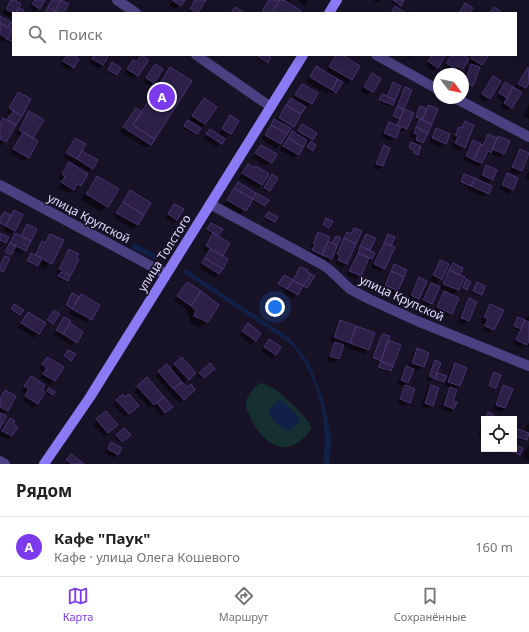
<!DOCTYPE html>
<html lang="ru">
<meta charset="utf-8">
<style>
body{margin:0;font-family:"Noto Sans",sans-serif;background:#f2f2f2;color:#202124}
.controls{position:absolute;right:12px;bottom:12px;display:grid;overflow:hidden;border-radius:0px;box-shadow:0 2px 10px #0003}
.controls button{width:36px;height:36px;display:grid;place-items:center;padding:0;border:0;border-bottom:1px solid #e0e0e0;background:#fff;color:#202124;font:20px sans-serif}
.compass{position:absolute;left:433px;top:68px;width:36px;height:36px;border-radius:50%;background:#fff;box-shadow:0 2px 10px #0003;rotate:122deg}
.you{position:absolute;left:275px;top:307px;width:14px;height:14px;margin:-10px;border:3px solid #fff;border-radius:50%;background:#1a73e8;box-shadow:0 0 0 6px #1a73e833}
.badge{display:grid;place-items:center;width:26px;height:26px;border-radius:50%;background:#7c3aed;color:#fff;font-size:13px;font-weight:700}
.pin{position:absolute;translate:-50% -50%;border:2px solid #fff;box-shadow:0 1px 4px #0006}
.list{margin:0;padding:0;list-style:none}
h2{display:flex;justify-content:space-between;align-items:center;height:52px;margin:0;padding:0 16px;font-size:17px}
h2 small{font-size:13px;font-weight:400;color:#757577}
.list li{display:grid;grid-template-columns:26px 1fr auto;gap:12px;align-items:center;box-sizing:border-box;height:60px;padding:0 16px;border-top:1px solid #e0e0e0}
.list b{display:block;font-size:15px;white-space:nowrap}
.list p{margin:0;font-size:13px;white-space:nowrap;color:#757577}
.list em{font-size:13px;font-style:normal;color:#757577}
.icon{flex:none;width:22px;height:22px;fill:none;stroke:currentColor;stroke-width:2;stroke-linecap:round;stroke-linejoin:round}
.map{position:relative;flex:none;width:529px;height:464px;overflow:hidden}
.search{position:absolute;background:#fff;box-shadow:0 2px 10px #0003;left:12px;right:12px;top:12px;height:44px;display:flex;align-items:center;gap:10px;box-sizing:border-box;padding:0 14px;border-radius:0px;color:#757577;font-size:15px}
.sheet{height:112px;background:#fff}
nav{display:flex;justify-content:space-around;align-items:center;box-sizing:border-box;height:56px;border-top:1px solid #e0e0e0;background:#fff;font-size:11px;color:#757577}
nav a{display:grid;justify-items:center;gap:2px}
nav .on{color:#7c3aed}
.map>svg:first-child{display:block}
.green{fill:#162f31;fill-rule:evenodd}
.water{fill:#112047}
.shadow{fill:#0007}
.building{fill:#2c2047;stroke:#463471}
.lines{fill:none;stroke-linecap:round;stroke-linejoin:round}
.street{stroke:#4a4182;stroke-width:10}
.secondary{stroke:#8a7bf4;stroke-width:10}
.labels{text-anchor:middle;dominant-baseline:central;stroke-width:3.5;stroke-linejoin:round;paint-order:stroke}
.street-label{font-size:12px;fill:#e3dbfc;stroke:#181227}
</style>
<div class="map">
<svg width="529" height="464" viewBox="0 0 529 464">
<rect width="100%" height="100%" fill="#181227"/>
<path class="green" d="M260 383C277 386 298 409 309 423L311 428C308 434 303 440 297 443 276 457 258 434 250 417 248 412 245 407 246 402 248 395 254 387 260 383ZM278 401C286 402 298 414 300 422L270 410Z"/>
<path class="water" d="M135 243 156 255 157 257 154 259 132 249 131 247 132 244Z
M184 270H187L192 273 290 338 309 363 323 399 332 441 329 464H323C329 421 319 376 290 343L184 273Z
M278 400C287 402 293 413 299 419L300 422 290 431C282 431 272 420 268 413Z"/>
<path class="shadow" d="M11 0H13L16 12 19 9 21 13H13L10 18 2 13Z
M34 0H44L35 12 29 8Z
M172 0H183L176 9 169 5Z
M195 0H205L197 13H187Z
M269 0H291L288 4 298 13H262Z
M298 0H308L305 5 298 1Z
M372 0H381L377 3Z
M393 0H403L398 7 392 3Z
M0 17 13 25V37L9 42 6 41 8 37 2 42 0 41Z
M67 55H71L73 67 69 71 60 65Z
M94 55H108L99 69 89 63Z
M255 55H274L271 57 266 64 254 56Z
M336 55H340L359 66 351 80 347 84 343 81 334 94 329 91 327 94 306 82 317 67 325 72Z
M405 55H412L409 58Z
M432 55H445L434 71 425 66Z
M451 55H461L462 68 458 72 453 69 450 72 443 67Z
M473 55H487L479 67 472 85 468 89 463 87V81L467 69 472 65 468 62Z
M141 56 137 75 133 79 124 73 133 61 136 62Z
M111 65 116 74 114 76 107 72Z
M155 66 154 82 150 86 143 82Z
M171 68 150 144 146 148 120 132 132 113 136 109 140 112 162 76Z
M528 68 529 84 528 83 507 111 500 107 503 102 496 97 506 83 514 88Z
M372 74 380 79 368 96 361 91 368 78Z
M493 78 490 98 486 102 479 98 489 82Z
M393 83 400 86 390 107 378 102 382 95 385 96 389 87Z
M302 85 311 103 307 107 305 106 293 126 288 130 280 144 276 148 261 139 273 122 274 120 276 121 282 111Z
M405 88 403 109 406 128 402 132 398 131 395 137 391 141 381 137 385 127 389 124 395 126 398 120 392 117 394 110H393L401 92Z
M19 93 30 100 5 142 1 146 0 145V122L3 119 6 120 10 115 6 112 15 97Z
M204 100 205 124 195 135 183 128Z
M529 104V119L523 116Z
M429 106 437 110 422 143 419 146 415 156 412 154 413 152 408 150 410 145 412 143 413 144 415 139 410 137 416 124 419 121 415 119V118L420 120 421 119 416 116 421 108 425 110Z
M29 113 32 139 28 157 24 161 10 153 19 136 15 134 25 117Z
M231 116 238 121 226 138 219 133Z
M465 123 464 147 460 151 451 147 455 140 452 139 455 132 459 128 461 129Z
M302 125 312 139 310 142 315 145 310 152 306 149 309 144 305 141 298 154 294 158 280 150 288 136 292 132 295 134Z
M210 130 224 139 217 147 203 139Z
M437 130 449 135 445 144 441 148 429 142 433 133Z
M488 135 496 139 498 137 508 142 503 154 499 158 489 153 486 156 485 155 482 163 478 167 463 160 469 145 473 141 482 145 484 139Z
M75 139 81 151 97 160 89 172 63 157 71 143Z
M261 146 276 155 267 166 252 158Z
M384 147 382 166 378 170 373 168 381 151Z
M520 150 521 171 517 175 509 171 516 154Z
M69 164 80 185 76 189 74 188 69 193 58 187 62 181 58 179 65 167Z
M248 165 254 169 262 185 258 189 239 178Z
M486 167 492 179 487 185 488 193 484 197 468 190 469 188 460 184 463 177 478 181 482 170Z
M529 171V180L525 179Z
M507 174 512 190 508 194 499 189 503 178Z
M97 177 107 206 101 212 81 200 91 183Z
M271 177 276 178 267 192 263 190Z
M130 191 150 203 137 225 133 229 113 217 126 195Z
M233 191 268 200 263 207 251 200 241 214 224 205Z
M174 205 177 219 173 223 165 218Z
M14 211V230L10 234 3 230 4 227 0 225V219L4 213 10 216Z
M267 215 277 218 272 223 264 219Z
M325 221 328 227 327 229 322 227Z
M28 225 25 250 21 254 12 250 5 251 7 247 11 243V240L9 242 11 238 15 234 20 237 24 229Z
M209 226 221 230 217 236 229 243 221 256 219 273 215 277 199 268 208 253 202 250 213 235 206 231Z
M354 229 346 264 342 268 335 264 337 260 334 258 343 238 347 234 349 235Z
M318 233 327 242 332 244 336 237 340 238 331 258 327 262 309 255 312 248H310L315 237Z
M0 234 5 242 4 244 0 242Z
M51 235V263L45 269 37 265 35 267 27 263 36 249 42 242 43 243Z
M366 235 374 239 369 251 372 259 368 263 366 262 360 275 356 279 346 275 362 239Z
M388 235 384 268 380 272 371 268 380 248Z
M70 250V274L65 282 57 278 59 275 56 273 66 254Z
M440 261 441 279 437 283 430 280 436 265Z
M453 264 459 274 463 278 458 290 454 294 440 288 446 275Z
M394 265 406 270 397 291 393 295 381 289 391 269Z
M300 268 313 276 307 288 305 289 301 287 293 299 284 293 285 291 278 286 283 278 292 280Z
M419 278 418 298 414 302 407 299 415 282Z
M467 281V290L465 291 462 290Z
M187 283 207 321 201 328 189 322 190 317 186 312 187 310 174 300Z
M431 284 438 287 431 304 427 308 420 304 427 288Z
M477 284 481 294 479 296 472 293Z
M444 292 451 313 447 317 434 311 441 296Z
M73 294 79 298 81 296 91 319 87 323 69 313 71 310 65 307Z
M470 300 476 303 468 321 464 325 457 322 466 304Z
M490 305 494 329 490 333 482 330 485 324 480 322 486 309Z
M13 307 20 314 18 316 10 311Z
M54 311 53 324 51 325 46 322Z
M29 313 45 323 34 338 18 328Z
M529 316V347L525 346 522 349 513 344 519 331 513 328 517 320H523Z
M65 318 68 324 82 332 72 346 53 334Z
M340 321 368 350 364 354 343 346 338 359 334 363 327 360 332 347 336 343 330 341 336 325Z
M244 329 255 340 251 344 239 335Z
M383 335 387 341 390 371 389 373 377 368 378 362 372 360Z
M269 340 276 354 272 358 261 351Z
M417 349 428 353 423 367 419 371 413 368 408 383 405 386 414 389 409 402 405 406 397 403 402 390 405 387 397 384 402 372 406 368H408L413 353Z
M67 352 71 360 69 362 63 358Z
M47 358 62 368 50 385 40 378 44 372 39 369Z
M435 362 436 373 444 381 442 383 433 380 430 382 426 380 431 366Z
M175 364 191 377 183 384 190 394 179 403 155 376 167 365 170 369Z
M210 364 214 369 202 379 198 375Z
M455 364 459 386 455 390 452 402 454 409 450 413 440 409 447 392 451 388 444 386 451 368Z
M495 373V388L494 389 488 387Z
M31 378 40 390 44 393 33 408 22 400 26 394 21 391Z
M147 379 171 407 161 416 152 406 149 408 134 391Z
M431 386 432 405 428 409 421 407 427 390Z
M504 386 505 408 501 412 493 409 500 390Z
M5 391 7 410 2 415 0 426V398Z
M48 391 54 392 50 396 46 393Z
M123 395 134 410 125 418 113 404Z
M106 412 112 428 104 436 93 424Z
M488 414 492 419H484L483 436 478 434 484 418Z
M10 419 12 424 17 427 8 440 0 436V434L6 423Z
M529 423V435H527L524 441 514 438 518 430 524 432 526 426Z
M124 429 129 435 120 443 115 438Z
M112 443 118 454 114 458 104 453Z
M529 444V461L522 458Z
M514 446 520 454 518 456 508 452 509 449H514Z
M69 457 83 464H68L65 462Z"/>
<path class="building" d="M11 0H15L21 4 16 13H13L6 9Z
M35 0H45L40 9 32 4Z
M52 0H61L55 11 48 7Z
M61 0 69 4 64 13H58L55 11Z
M172 0H185L181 6Z
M195 0H206L198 13 190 9Z
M269 0H280L272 13H266L262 11Z
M280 0H284L301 11 300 13H272Z
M393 0H404L401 6Z
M465 3 473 8 470 13H459Z
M395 6 406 13H391Z
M48 7 58 13H45Z
M235 7 243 12V13H231Z
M494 7 500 11 499 13H490Z
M19 8 24 10 22 13H16Z
M0 16 11 22 8 27 0 23Z
M11 22 13 24V39L11 41 7 39 12 30 8 27Z
M0 23 12 30 7 39 0 34Z
M67 55H73L79 59 74 68 63 61Z
M94 55H109L103 65 92 59Z
M141 55 149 60 138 76 127 69 133 60 137 62Z
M256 55H267L271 57 268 63Z
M336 55H342L360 66 352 80 329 67Z
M432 55H446L438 68 428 61Z
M452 55H463L469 59 463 69 457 66 455 69 446 63Z
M473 55H489L482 65 471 58Z
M112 62 121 68 117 75 108 70Z
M155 64 163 69 154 83 146 78Z
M471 64 480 67 473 86 464 83Z
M316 66 338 79 332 90 310 77Z
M170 67 192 81 155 139 133 125Z
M528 67 529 83 526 88 518 84Z
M372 73 381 79 373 92 364 87Z
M493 76 501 81 490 99 482 94Z
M338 79 343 82 336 93 332 90Z
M393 82 401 86 395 100 387 96Z
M505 82 513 87 507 98 499 93Z
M302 84 318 93 312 104 295 95Z
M405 87 412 90 404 109 397 106Z
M513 87 522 92 512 108 504 103Z
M18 92 31 99 22 116 9 108Z
M382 94 395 100 393 105 379 100Z
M204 98 217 107 205 124 192 116Z
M291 98 306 107 301 114 286 105Z
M286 105 301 114 294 127 279 118Z
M428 105 438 109 432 124 422 120Z
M397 106 404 109 400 119 393 116Z
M420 106 427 109 422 120 416 117Z
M136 108 142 112 133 125 155 139 151 145 123 127Z
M404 109 414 113 407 129 397 125Z
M13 111 22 116 16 125 7 120Z
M29 111 44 120 33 138 19 130Z
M230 115 239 121 231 134 222 129Z
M3 118 16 125 6 142 0 139V123Z
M274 119 291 128 287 134 271 125Z
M420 119 432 124 428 133 416 127Z
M188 120 201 128 197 134 184 126Z
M465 121 474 125 465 148 455 143 458 136 455 135 459 127 462 128Z
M389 122 401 127 396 138 384 133Z
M302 124 317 133 313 140 298 131Z
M271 125 287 134 281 144 265 135Z
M416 127 428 133 423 143 416 140 418 135 414 133Z
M436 128 450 134 446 144 432 138Z
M210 129 225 139 222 144 206 134Z
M292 131 307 140 303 147 288 138Z
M23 132 38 141 29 158 13 149Z
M488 134 497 138 491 153 488 151 482 163 474 160 481 144 483 145Z
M498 136 510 141 504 154 492 149Z
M75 138 86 144 77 159 66 153Z
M288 138 303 147 299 155 283 146Z
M473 140 481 144 474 160 466 156Z
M311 141 316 145 313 151 307 147Z
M411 142 421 146 418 155 413 153 414 151 409 148Z
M261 145 277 154 272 163 255 153Z
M384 145 390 148 383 166 376 164Z
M520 149 529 153 522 171 512 167Z
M82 151 98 160 93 169 77 159Z
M69 162 88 174 81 186 77 184 74 190 61 182 65 177 62 174Z
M248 164 254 168 256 166 269 174 262 185 242 173Z
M486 165 497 170 493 180 482 175Z
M507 173 518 178 513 190 502 185Z
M272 174 278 178 270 191 264 188Z
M464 174 475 178 471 186 461 182Z
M97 176 119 189 108 207 86 194Z
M475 178 492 186 489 194 471 186Z
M238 182 256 193 253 199 234 188Z
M234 188 253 199 246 211 227 200Z
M130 190 151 203 144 215 123 202Z
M256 193 269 200 265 206 253 199Z
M123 202 144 215 138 225 116 213Z
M174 204 184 209 177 220 168 214Z
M14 210 23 215 15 231 6 226Z
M4 212 11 215 6 226 0 223V219Z
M268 212 278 217 275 222 265 217Z
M326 218 333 221 329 228 323 225Z
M211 223 223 229 218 236 207 229Z
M27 224 37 229 31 241 21 236Z
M354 228 362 231 356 244 344 238 347 232 351 234Z
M318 232 330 237 322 255 312 250 315 244H313Z
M0 233 9 237 6 243 0 240Z
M15 233 31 241 26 251 10 243Z
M213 233 230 243 223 256 206 246Z
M50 234 64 240 52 264 35 255 42 241 45 243Z
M366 234 376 238 370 250 360 246Z
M388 234 395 237 391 246 384 243Z
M336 236 341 238 337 246 332 243Z
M344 238 356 244 347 264 338 260 340 256 337 254Z
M328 241 337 246 332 259 322 255Z
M10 243 16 246 11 255 5 252Z
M384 243 395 247 385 269 374 264Z
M360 246 375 253 372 259 358 253Z
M69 249 79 254 76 258 79 259 71 275 59 269Z
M210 249 228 259 223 269 205 258Z
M31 253 42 258 38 266 27 261Z
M358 253 369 258 361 276 349 271Z
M5 256 10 258 3 272 0 270V265Z
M205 258 223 269 219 274 202 263Z
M440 260 449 264 442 280 433 275Z
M453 263 463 268 460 275 449 270Z
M394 264 407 270 404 277 391 271Z
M300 267 308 270 307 272 311 274 303 286 293 280Z
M449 270 465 277 459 290 443 284Z
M391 271 404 277 398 291 385 285Z
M61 272 70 276 68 281 58 276Z
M311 274 315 276 307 288 303 286Z
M284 275 293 280 287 289 278 284Z
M419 277 427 281 419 299 411 295Z
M466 279 471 282 467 290 463 288Z
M293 280 303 286 298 295 287 289Z
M187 282 201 291 191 306 177 296Z
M477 282 485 286 482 295 473 291Z
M431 283 440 287 432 304 423 300Z
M201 291 219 305 208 322 194 316 196 310 191 306Z
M444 291 459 298 452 314 437 307Z
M72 293 79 297 72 309 66 305Z
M81 294 100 305 92 320 72 309Z
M469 298 477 302 469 321 461 318Z
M14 304 24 310 20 315 11 309Z
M490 304 504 310 494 330 485 326 488 319 484 317Z
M54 310 60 314 53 324 47 320Z
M28 312 46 323 39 334 21 323Z
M64 317 71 321 63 334 56 330Z
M518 317 525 320 521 329 514 326Z
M340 320 356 326 350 343 334 337Z
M525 320 529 322V341L527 345 516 340Z
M70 323 83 332 77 343 63 334Z
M248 323 261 333 256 341 242 331Z
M356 326 375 333 369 350 350 343Z
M382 334 390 336 381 361 373 358Z
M269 339 281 347 276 355 264 347Z
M388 340 401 345 393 366 381 361Z
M335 342 344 345 339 359 330 356Z
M417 348 429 353 424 367 412 363Z
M68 350 76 354 71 361 64 356Z
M47 357 64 367 55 381 43 374 47 368 42 364Z
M182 357 196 373 189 380 174 364Z
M435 360 441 363 435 379 429 376Z
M381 361 393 366 391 371 378 367Z
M210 363 215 369 204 378 199 373Z
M455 363 467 368 460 386 448 382Z
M167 364 182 382 173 389 158 371Z
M406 366 414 369 408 383 401 380Z
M494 372 501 375 496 388 489 386Z
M437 373 447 376 444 382 435 379Z
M31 376 45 385 42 390 45 392 38 404 25 396 29 389 24 386Z
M147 377 164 397 154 405 137 386Z
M182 382 187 387 191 384 195 390 184 400 174 389Z
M405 385 415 389 410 403 400 399Z
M431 385 439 388 433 406 425 403Z
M503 385 513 389 505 408 496 405Z
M450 387 457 390 453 401 457 402 454 409 444 405Z
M49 388 55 392 53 395 47 391Z
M5 390 16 396 8 411 0 407V399Z
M123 394 125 397 129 394 139 406 129 414 116 400Z
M164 397 173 407 165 413 157 403Z
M106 411 118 425 108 433 96 419Z
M488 412 494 415 493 419H485Z
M0 413 7 416 0 428Z
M10 418 15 421 13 424 18 427 12 436 2 431Z
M124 428 131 435 122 442 116 435Z
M517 429 529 433 527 440 515 436Z
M111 442 122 448 118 455 108 449Z
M514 445 523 448 520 455 509 451V449H514Z
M71 454 84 464H72L66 460Z"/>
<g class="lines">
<path class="street" d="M117 0 136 13
M196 55 271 107
M376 55 439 90
M455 98 529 137
M0 185 166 274
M210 204 323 265 330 270 350 289 369 299 417 321 529 366
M0 461 5 464"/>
<path class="secondary" d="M329 13 337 0
M44 464 90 397 303 55"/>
</g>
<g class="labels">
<g class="street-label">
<text transform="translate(89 218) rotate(28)">улица Крупской</text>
<text transform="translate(164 253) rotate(-58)">улица Толстого</text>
<text transform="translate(402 298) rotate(25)">улица Крупской</text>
</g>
</g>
</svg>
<div class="controls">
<button><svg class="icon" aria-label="locate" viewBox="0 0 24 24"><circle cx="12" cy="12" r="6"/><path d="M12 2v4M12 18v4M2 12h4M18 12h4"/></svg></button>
</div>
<svg class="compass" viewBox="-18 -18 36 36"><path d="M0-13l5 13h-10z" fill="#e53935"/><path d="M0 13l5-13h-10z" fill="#757577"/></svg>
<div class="you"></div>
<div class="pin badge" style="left:162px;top:97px">A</div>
<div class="search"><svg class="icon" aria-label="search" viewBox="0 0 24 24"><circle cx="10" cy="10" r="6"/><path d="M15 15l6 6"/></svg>Поиск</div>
</div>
<section class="sheet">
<h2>Рядом<small></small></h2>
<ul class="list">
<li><span class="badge">A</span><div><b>Кафе &quot;Паук&quot;</b><p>Кафе · улица Олега Кошевого</p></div><em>160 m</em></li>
</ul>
</section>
<nav>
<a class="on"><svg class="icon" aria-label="map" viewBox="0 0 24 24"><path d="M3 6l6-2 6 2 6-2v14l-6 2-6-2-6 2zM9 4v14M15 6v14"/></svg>Карта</a>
<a><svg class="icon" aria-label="directions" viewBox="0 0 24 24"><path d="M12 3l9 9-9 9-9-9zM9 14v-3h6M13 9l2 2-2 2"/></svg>Маршрут</a>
<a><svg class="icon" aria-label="saved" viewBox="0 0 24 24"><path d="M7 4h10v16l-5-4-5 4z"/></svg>Сохранённые</a>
</nav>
